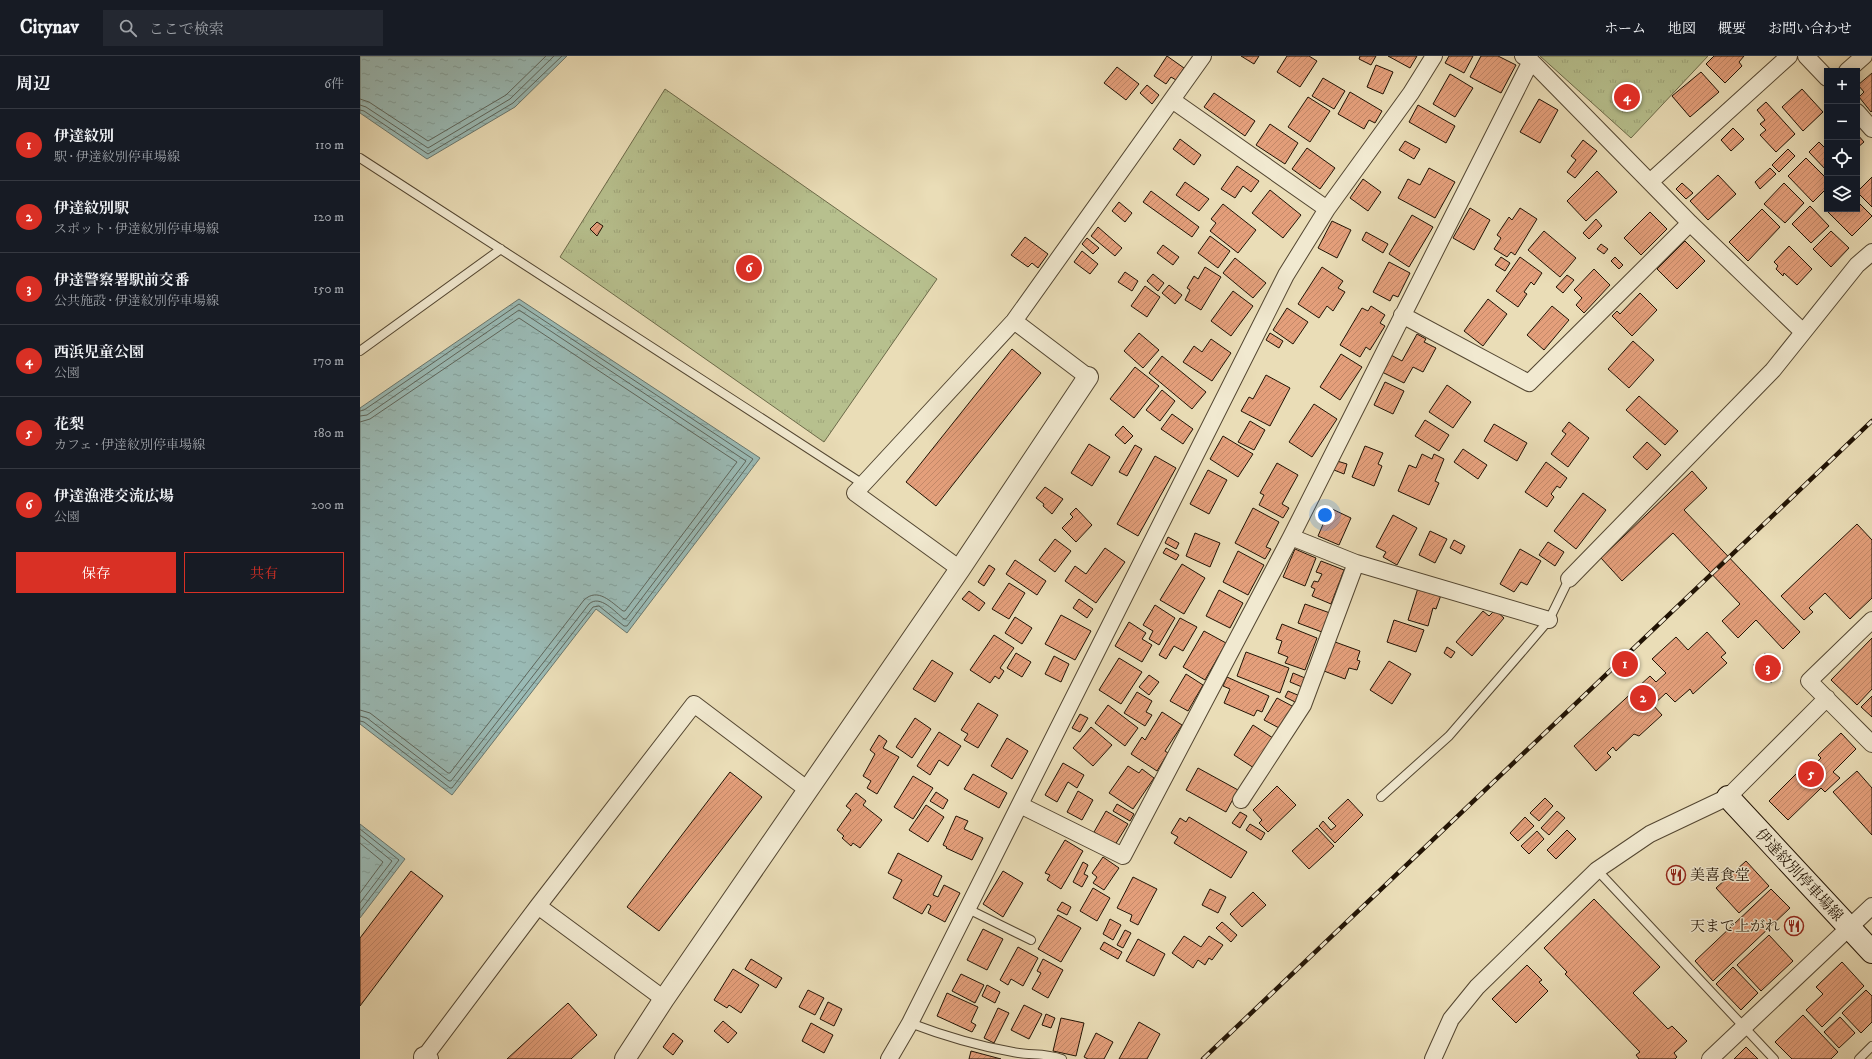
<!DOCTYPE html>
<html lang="ja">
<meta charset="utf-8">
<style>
body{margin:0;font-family:"IM FELL DW Pica","Noto Serif JP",serif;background:#242831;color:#f1f3f6}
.controls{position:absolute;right:12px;top:12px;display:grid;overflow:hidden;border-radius:0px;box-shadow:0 2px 10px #0003}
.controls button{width:36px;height:36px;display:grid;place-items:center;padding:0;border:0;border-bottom:1px solid #363941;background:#171b24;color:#f1f3f6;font:20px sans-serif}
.you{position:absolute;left:965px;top:459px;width:14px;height:14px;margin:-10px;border:3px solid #fff;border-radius:50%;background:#1a73e8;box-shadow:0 0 0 6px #1a73e833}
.badge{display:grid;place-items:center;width:26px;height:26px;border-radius:50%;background:#d93025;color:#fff;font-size:13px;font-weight:700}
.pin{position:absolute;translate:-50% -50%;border:2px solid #fff;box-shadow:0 1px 4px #0006}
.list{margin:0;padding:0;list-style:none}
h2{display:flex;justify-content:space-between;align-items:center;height:52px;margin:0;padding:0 16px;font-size:17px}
h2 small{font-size:13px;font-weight:400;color:#9ea1a6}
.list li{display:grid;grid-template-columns:26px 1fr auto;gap:12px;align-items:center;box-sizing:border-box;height:72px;padding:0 16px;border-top:1px solid #363941}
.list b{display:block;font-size:15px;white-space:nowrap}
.list p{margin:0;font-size:13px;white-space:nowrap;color:#9ea1a6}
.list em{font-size:13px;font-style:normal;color:#9ea1a6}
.actions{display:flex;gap:8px;padding:12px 16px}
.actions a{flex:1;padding:9px 0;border:1px solid #d93025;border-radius:0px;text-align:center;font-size:14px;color:#d93025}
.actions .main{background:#d93025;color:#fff}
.icon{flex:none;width:22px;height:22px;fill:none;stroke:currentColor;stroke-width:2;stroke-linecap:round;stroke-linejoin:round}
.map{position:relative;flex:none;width:1512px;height:1003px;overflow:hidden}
header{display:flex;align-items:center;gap:24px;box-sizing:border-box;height:56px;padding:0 20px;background:#171b24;border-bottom:1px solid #363941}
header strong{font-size:19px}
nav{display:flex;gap:22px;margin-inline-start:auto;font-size:14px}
.search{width:280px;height:36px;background:#242831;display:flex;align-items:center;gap:10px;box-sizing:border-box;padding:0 14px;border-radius:0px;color:#9ea1a6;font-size:15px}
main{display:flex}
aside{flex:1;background:#171b24}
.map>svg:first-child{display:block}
.park{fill:url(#park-tufts);stroke:#6c6a49}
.water{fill:url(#water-ripples);stroke:#6a776e}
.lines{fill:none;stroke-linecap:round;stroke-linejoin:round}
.shore{stroke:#5e665c;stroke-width:1}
.building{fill:url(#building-hatch);stroke:#211304}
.service-casing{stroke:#534631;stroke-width:10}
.minor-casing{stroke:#534631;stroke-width:18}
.tertiary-casing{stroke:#534631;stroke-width:22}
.secondary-casing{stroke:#211304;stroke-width:24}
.service{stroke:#f1e9d0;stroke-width:8}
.minor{stroke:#f1e9d0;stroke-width:16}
.tertiary{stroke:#f1e9d0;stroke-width:20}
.secondary{stroke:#f1e9d0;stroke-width:22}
.rail-casing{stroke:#211304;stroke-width:4.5}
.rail{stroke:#f1e9d0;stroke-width:3;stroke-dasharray:9;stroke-linecap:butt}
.labels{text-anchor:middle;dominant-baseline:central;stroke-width:3;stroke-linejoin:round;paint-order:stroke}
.poi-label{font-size:15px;fill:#211304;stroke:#f1e9d0;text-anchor:start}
.street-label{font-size:15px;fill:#211304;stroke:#f1e9d0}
</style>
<header>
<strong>Citynav</strong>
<div class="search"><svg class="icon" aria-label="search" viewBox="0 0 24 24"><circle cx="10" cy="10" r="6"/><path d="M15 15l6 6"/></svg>ここで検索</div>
<nav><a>ホーム</a><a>地図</a><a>概要</a><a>お問い合わせ</a></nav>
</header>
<main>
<aside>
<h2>周辺<small>6件</small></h2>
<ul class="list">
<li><span class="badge">1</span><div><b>伊達紋別</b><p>駅 · 伊達紋別停車場線</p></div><em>110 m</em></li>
<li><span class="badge">2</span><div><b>伊達紋別駅</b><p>スポット · 伊達紋別停車場線</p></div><em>120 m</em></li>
<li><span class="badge">3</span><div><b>伊達警察署駅前交番</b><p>公共施設 · 伊達紋別停車場線</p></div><em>150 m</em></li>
<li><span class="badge">4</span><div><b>西浜児童公園</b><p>公園</p></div><em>170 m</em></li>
<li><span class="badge">5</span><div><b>花梨</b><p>カフェ · 伊達紋別停車場線</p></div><em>180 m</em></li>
<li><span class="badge">6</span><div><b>伊達漁港交流広場</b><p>公園</p></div><em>200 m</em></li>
</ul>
<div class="actions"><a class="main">保存</a><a>共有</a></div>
</aside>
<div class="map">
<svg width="1512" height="1003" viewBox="0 0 1512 1003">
<defs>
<pattern id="park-tufts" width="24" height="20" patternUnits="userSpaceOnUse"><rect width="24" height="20" fill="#b7c08e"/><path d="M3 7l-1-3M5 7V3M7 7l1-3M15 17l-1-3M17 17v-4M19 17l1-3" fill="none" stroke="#9da479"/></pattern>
<pattern id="water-ripples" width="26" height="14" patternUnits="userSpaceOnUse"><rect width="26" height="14" fill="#9abab5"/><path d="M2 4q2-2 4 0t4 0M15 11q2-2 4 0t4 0" fill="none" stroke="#849f9a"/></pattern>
<pattern id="building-hatch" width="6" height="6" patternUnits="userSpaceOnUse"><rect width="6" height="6" fill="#e49f7b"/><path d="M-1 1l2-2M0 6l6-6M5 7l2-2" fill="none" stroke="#c38869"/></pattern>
</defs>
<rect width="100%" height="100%" fill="#eaddb7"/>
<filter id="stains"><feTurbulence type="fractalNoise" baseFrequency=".005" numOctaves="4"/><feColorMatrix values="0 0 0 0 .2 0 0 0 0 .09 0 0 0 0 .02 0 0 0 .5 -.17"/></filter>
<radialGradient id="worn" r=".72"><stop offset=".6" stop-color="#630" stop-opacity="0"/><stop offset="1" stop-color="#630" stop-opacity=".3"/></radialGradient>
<path class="park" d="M1180 0H1348L1271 82Z
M305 33 577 223 464 386 200 201Z"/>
<path class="water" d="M0 0H207L155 51 67 103 0 57Z
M159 243 400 402 267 577 236 553 92 739 0 668V352Z
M0 768 45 803 0 862Z"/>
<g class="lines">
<path class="shore" d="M0 43 9 46 68 85 146 39 186 0
M0 49 6 51 68 92 150 43 194 0
M0 54 4 55 68 98 153 47 202 0
M0 355 4 354 159 248 393 403 267 570H264L239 550 233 551 92 732H90L4 666 0 665
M0 360 7 359 159 254 386 405 266 563H264C255 556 240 538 229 548L91 725H89L7 662 0 660
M0 366 10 363 159 262 377 406 265 555H263C251 546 238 531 224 544L90 717H88L10 657 0 654
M0 773 39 804 0 855
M0 779 32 805 0 847
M0 787 23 806 0 837"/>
</g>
<path class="building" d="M807 0 824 12 816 24 811 21 806 28 794 20Z
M881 0H899L894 8Z
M927 0H949L957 5 940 31 917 16Z
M1000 0H1016L1011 9 999 3Z
M1028 0H1057L1050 12Z
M1089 0H1113L1104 17 1085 7Z
M1121 0H1138L1156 9 1141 37 1110 21Z
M1354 0H1384L1379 6 1382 10 1365 27 1346 8Z
M1016 9 1033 16 1023 38 1007 31Z
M757 11 779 28 766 44 744 27Z
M1341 16 1359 36 1330 61 1312 40Z
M1512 17V55L1511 56 1499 41 1504 36 1498 29Z
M1090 18 1113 32 1095 61 1073 48Z
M963 22 985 35 974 53 952 40Z
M787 29 799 39 792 48 780 37Z
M1442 33 1463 56 1443 75 1422 51Z
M990 36 1022 55 1015 67 1009 64 1004 73 978 58Z
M854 37 895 65 885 80 844 51Z
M948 41 970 55 950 86 928 71Z
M1179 43 1198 54 1180 87 1160 76Z
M1406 46 1435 78 1416 96 1400 79 1406 74 1400 68 1405 64 1397 54Z
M1058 49 1095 70 1086 87 1049 66Z
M910 68 938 87 925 108 896 89Z
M1373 72 1384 83 1371 95 1361 84Z
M1497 78 1504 86 1497 92Z
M820 83 841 99 834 109 813 93Z
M1223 84 1237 95 1215 122 1207 116 1216 104 1211 100Z
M1045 85 1060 93 1054 103 1039 94Z
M1459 86 1466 93 1467 92V115L1449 96Z
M947 92 975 112 960 133 932 113Z
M1428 93 1435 100 1419 116 1412 109Z
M1446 102 1467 123V132L1453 146 1428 120Z
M877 110 899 125 891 136 883 130 875 142 861 133Z
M1069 112 1095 126 1075 162 1038 142 1048 123 1060 129Z
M1410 112 1416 118 1400 133 1395 126Z
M1237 115 1257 136 1226 165 1207 145Z
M1358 119 1376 138 1348 164 1330 145Z
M1512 121V151L1497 136Z
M1003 123 1021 136 1008 155 990 142Z
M825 126 849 143 839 155 816 139Z
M1322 127 1333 137 1326 143 1316 133Z
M1424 127 1444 147 1425 167 1404 148Z
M910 134 941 159 923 182 892 157Z
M791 135 839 171 832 181 783 146Z
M1497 145 1512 160 1492 180 1466 154 1497 153Z
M759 146 772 157 765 166 752 155Z
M863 148 896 174 878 197 850 175 856 167 851 163Z
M1450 150 1469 170 1451 187 1432 168Z
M1110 152 1130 164 1114 194 1093 182Z
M1160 152 1177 163 1155 199 1151 196 1147 201 1134 193 1141 182 1137 179 1149 161 1152 164Z
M1402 153 1420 171 1388 205 1369 186Z
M1290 156 1307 173 1281 199 1264 182Z
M1052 159 1073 171 1049 211 1029 198Z
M1236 163 1242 170 1229 183 1223 177Z
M972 165 991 174 977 202 958 192Z
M237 166 243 170 237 180 230 173Z
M738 171 762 192 755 200 731 180Z
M1184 175 1216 202 1200 221 1168 194Z
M1471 175 1489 192 1471 211 1453 193Z
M1006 176 1028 188 1023 197 1002 184Z
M850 180 870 195 858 212 838 197Z
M665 181 688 198 678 212 672 207 668 211 651 199Z
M727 182 739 192 733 198 722 188Z
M1325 185 1345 205 1317 233 1297 213Z
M1241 188 1248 193 1244 198 1237 193Z
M803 189 819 201 813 209 797 197Z
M1429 190 1452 213 1437 229 1424 217 1423 220 1416 213 1418 210 1414 206Z
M722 195 738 208 730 218 714 206Z
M1141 201 1150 207 1145 215 1135 209Z
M1160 201 1182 217 1174 229 1171 226 1164 236 1167 238 1158 251 1136 235Z
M1255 201 1263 209 1259 213 1251 205Z
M875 202 906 227 893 242 863 217Z
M1029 206 1050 217 1038 241 1033 239 1030 245 1013 236Z
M845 211 861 221 841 254 825 244 830 234 827 232 834 220 838 223Z
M962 211 983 225 978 232 985 236 973 255 967 250 959 262 938 248Z
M1234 213 1250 229 1224 257 1216 249 1222 242 1214 234Z
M765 216 778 225 772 235 758 226Z
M793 218 804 227 798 235 787 225Z
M1207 219 1214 224 1203 237 1196 231Z
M809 229 822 239 815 248 802 237Z
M785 230 800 241 787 261 771 250Z
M873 235 893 250 871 280 851 265Z
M1280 237 1297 254 1272 280 1252 260 1257 255 1260 258Z
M1128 243 1147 258 1123 290 1104 275Z
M1011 250 1025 259 1020 267 1025 270 1010 294 1006 291 1000 301 980 289 1002 252 1008 255Z
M1192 250 1209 264 1184 294 1167 279Z
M927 252 948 266 933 288 913 274Z
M779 277 799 294 783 312 764 295Z
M910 277 923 285 919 292 906 284Z
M1057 278 1066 283 1064 286 1076 292 1063 316 1053 311 1044 327 1022 316 1031 299 1042 305Z
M851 283 871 297 852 325 823 306 834 290 842 296Z
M1273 285 1294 304 1269 332 1248 313Z
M652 293 681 317 576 450 546 426Z
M981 298 1002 311 980 344 960 331Z
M802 300 846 336 832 353 789 317Z
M775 311 799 330 774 362 750 343Z
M906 319 930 332 910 370 881 355 889 341 893 343Z
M1025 326 1044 335 1033 358 1014 349Z
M1087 329 1111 346 1093 372 1069 356Z
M802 334 815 345 800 365 786 354Z
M1279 340 1318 375 1305 389 1266 354Z
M954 348 977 363 952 401 929 386Z
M812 358 833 373 823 388 801 373Z
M1065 364 1089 379 1079 395 1055 380Z
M890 365 905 374 894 394 878 386Z
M1209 366 1229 382 1208 411 1191 398 1206 378 1202 375Z
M1134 368 1167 387 1157 405 1124 385Z
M763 370 773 380 765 388 755 379Z
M863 380 893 398 878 421 850 403Z
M1287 386 1301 399 1287 414 1273 401Z
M729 388 750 401 732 430 711 417Z
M775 389 782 393 767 420 759 416Z
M1005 390 1023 397 1018 408 1022 410 1014 430 992 421Z
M1103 393 1127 409 1118 423 1094 406Z
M1062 398 1072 403 1074 398 1084 403 1075 425 1079 427 1069 449 1038 435 1049 409 1056 412Z
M795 400 816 412 778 480 757 468Z
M977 405 987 408 984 418 974 414Z
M1186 406 1207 422 1200 432 1197 430 1191 438 1194 441 1187 451 1165 436Z
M917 407 938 419 922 448 929 452 923 462 899 449 904 439 900 437Z
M848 414 867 424 849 458 830 448Z
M1332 415 1347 432 1324 454 1440 576 1423 593 1396 564 1378 582 1362 565 1380 548 1313 477 1262 525 1241 502Z
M685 431 703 443 692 458 683 450 684 448 676 442Z
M1223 437 1246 454 1216 493 1194 475Z
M716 452 732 469 716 486 702 472 713 461 710 458Z
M893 452 919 466 906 491 911 493 905 503 875 487Z
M970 452 991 462 979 489 958 480Z
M1033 459 1057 472 1037 509 1023 501 1026 496 1016 491Z
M1497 468 1512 484V542L1490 563 1465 537 1449 552 1453 556 1444 564 1421 540Z
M1070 475 1087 483 1075 507 1059 499Z
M835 477 860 487 850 511 826 500Z
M808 481 819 487 816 493 805 487Z
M695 483 711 495 695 516 679 504Z
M1094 484 1105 490 1101 498 1090 492Z
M1188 486 1204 496 1195 510 1179 499Z
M745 492 765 506 736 547 705 525 715 510 726 518Z
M806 492 819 499 816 504 803 497Z
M935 493 956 502 945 530 923 521Z
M1160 493 1181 505 1167 529 1161 526 1154 536 1140 528Z
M878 495 904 509 888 539 863 526Z
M655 504 686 525 677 539 646 518Z
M961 505 984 514 971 548 952 540 955 533 951 531 954 525 958 526 962 518 956 516Z
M822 508 845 522 824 558 800 544Z
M629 509 635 513 624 530 618 526Z
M649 527 665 537 649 563 632 553Z
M1058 532 1081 539 1076 553 1073 552 1068 570 1048 564Z
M859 534 883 547 870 572 846 560Z
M609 535 625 547 619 555 602 543Z
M719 543 733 553 727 562 713 552Z
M945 548 970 557 962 576 938 567Z
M795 549 815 562 799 589 789 583 793 575 783 569Z
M1135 554 1144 562 1112 600 1096 586 1123 555 1129 560Z
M701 559 731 575 715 604 685 588Z
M655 561 672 572 662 588 645 577Z
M820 562 837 571 823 595 814 590 806 603 799 599Z
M1034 564 1064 574 1056 596 1027 586Z
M769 566 786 577 782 583 792 589 782 606 755 590Z
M922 568 957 582 945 614 925 607 928 601 918 597 922 585 916 583Z
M844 575 866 587 845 624 823 611Z
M1347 576 1366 597 1361 601 1367 607 1333 638 1330 633 1315 646 1306 637 1293 649 1302 659 1279 680 1274 678 1256 695 1253 691 1247 697 1251 701 1236 715 1214 690 1290 620 1296 626 1306 617 1292 603 1316 581 1328 594Z
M634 579 654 592 640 612 644 615 639 623 635 620 630 627 610 614Z
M1512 582V633L1497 649 1471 624Z
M975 586 1000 595 997 604 1000 605 997 614 989 612 985 623 964 615Z
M1087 591 1095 596 1091 602 1084 597Z
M886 596 929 612 920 637 877 620Z
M656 597 671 606 662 621 647 612Z
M1405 597 1423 615 1411 627 1393 609Z
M694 600 709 608 701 626 685 618Z
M759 602 782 616 761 648 739 634Z
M572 604 593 617 575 646 553 633Z
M1029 605 1051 618 1032 648 1010 634Z
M933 617 945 622 942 631 930 626Z
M826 618 843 629 828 655 810 645Z
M789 619 799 626 789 639 779 631Z
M867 621 909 640 902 656 897 654 894 660 864 647 870 633 863 630Z
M928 635 940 640 937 647 925 641Z
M777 636 792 645 786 656 792 659 785 670 764 657Z
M1512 640V661L1501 651Z
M917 642 934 651 921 673 904 664Z
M618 647 638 659 618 692 604 684 608 678 601 674Z
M748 649 778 672 765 690 735 667Z
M802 656 822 669 805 695 808 697 797 715 771 698 782 681 785 684Z
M720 658 728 662 720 676 712 672Z
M555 662 571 673 552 702 536 691Z
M893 669 913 682 894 712 874 699Z
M731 671 752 689 733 710 713 692Z
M579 676 601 690 588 710 579 704 570 719 557 710Z
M1481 677 1496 693 1473 716 1480 722 1465 736 1461 732 1428 764 1409 745 1442 712 1447 717 1461 702 1458 699Z
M519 679 527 685 523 692 539 701 517 738 507 732 511 725 503 720 515 698 510 694Z
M647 682 668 695 652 723 631 710Z
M703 707 724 719 717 732 708 726 697 746 685 739Z
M768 710 779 717 782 713 794 722 773 753 749 737Z
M838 712 878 734 866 756 826 734Z
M1497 715 1512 732V779L1473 736Z
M370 716 402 741 299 875 267 851Z
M613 718 647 737 639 752 604 733Z
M553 720 573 732 553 763 534 751Z
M917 730 936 749 908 776 899 767 902 764 893 754Z
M718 735 733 744 722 764 707 756Z
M576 736 588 744 583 753 570 745Z
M496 737 506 745 503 749 522 764 500 792 493 787 491 790 482 782 484 780 477 774 491 754 486 750Z
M1185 742 1193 750 1179 765 1170 757Z
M988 743 1003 759 975 787 959 770 963 765 971 774 976 770 968 762Z
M757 748 774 758 770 765 753 755Z
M566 749 584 761 568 786 549 774Z
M746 755 768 768 755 789 734 776Z
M1197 755 1205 762 1189 779 1181 772Z
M880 756 887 760 880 772 872 767Z
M596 760 608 765 604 773 623 782 612 804 586 792 587 791 583 789Z
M829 761 887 796 871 822 814 787 818 781 811 777 820 762 826 766Z
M1165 761 1174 770 1158 785 1150 777Z
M890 768 905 777 901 784 886 774Z
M957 772 974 790 949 813 932 795Z
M1207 774 1216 783 1196 803 1187 794Z
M1177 775 1184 783 1169 798 1161 790Z
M705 784 723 795 701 833 687 824 690 819 685 817Z
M538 797 582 820 573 839 578 841 584 829 600 837 585 866 568 857 571 850 568 848 562 858 533 842 542 824 528 817Z
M743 801 759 812 744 834 733 827 737 821 732 817Z
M1386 805 1409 830 1379 857 1356 832Z
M723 806 728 809 724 818 728 820 722 831 713 826Z
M51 815 83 840 0 950V882Z
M643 815 663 827 643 861 623 848Z
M773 821 797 833 778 869 770 865 772 859 757 852Z
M733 832 750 842 737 865 720 855Z
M850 833 866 841 858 857 842 849Z
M1411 833 1430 852 1353 925 1335 905Z
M893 836 906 849 882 871 870 858Z
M1234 843 1300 911 1273 937 1308 973 1312 970 1327 985 1314 997 1317 1001 1315 1003H1279L1276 999 1280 996 1205 918 1207 916 1184 892Z
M702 846 711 851 707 859 697 854Z
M698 859 721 872 701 906 678 893Z
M750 863 761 869 753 884 743 878Z
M862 866 877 879 871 886 856 872Z
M623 873 643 883 627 914 607 904Z
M765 874 771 877 763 892 757 889Z
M1409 879 1433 905 1401 935 1377 909Z
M824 880 841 891 849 880 863 889 852 904 849 902 845 909 838 904 833 912 812 897Z
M778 883 805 898 794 920 766 905Z
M744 886 762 896 758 903 740 893Z
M658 891 678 902 663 930 651 923 648 929 640 924Z
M391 903 422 922 416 932 385 913Z
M683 903 703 914 688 942 672 933 681 917 677 915Z
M1482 906 1504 930 1462 971 1446 954 1463 938 1456 931Z
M1167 909 1182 924 1179 926 1188 935 1156 967 1132 943Z
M1373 911 1398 937 1381 954 1356 928Z
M373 913 399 929 381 957 369 949 367 952 354 944Z
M601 918 624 929 615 947 592 935Z
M627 929 640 936 635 947 622 940Z
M448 934 464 942 455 959 439 951Z
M1506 934 1512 940V966L1501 977 1482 957Z
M587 937 618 951 611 966 616 969 612 976 577 960Z
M468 946 482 953 474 970 460 963Z
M208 947 237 979 211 1003H147Z
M664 949 682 958 669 983 651 974Z
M638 952 649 957 634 987 624 982Z
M686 958 695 962 691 972 682 969Z
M1443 959 1478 996 1471 1003H1432L1415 986Z
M1480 961 1495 977 1479 992 1464 976Z
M701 962 724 967 716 1000 693 995Z
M363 965 377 977 368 987 354 975Z
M779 966 800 978 787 1003H759Z
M451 967 473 979 464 997 442 985Z
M313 977 323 985 313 999 303 991Z
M736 977 753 986 744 1003H728L724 1001Z
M1386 991 1398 1003H1374Z
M611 995 641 1003H609Z"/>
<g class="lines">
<defs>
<path id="service" d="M0 102 503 428
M0 295 141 193
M1021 741 1089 680 1166 591 1189 564 1209 523
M1237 814 1414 1003
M608 853 671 884
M550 967C584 980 618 990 653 996 671 1000 683 996 702 1003
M1499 1003 1512 990"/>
<path id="minor" d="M1163 0 1171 5 1330 167 1443 276
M1446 0 1467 22
M1487 15 1504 0
M812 44 967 153
M1497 56 1512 73
M1290 126 1429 0
M1042 259 1169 327 1330 167
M654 265 728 321
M931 481 996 507 1189 564
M600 513 495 437 654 265 843 0
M1209 523 1413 314 1497 209 1512 196
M1512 564 1449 625 1512 688
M881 744 943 649 996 507
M660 749 763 800 931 481 1171 5
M178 850 304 943
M63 1003 178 850 334 648 448 734
M529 1003 550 967 926 219 967 153 1051 37 1074 0
M1073 1003 1091 963 1117 931 1237 814 1290 778 1368 741 1467 642
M1350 1003 1512 850"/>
<path id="tertiary" d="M64 1001 68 1003
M265 1003 304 943 600 513 728 321"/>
<path id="secondary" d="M1368 741 1512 896"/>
</defs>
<use href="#service" class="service-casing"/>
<use href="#minor" class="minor-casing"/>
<use href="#tertiary" class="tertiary-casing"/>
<use href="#secondary" class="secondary-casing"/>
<use href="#service" class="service"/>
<use href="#minor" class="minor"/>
<use href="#tertiary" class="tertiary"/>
<use href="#secondary" class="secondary"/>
<defs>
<path id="rail" d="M843 1003 1512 365"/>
</defs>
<use href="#rail" class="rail-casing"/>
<use href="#rail" class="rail"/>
</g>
<defs>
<symbol id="restaurant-ring" viewBox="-11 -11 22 22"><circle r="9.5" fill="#f1e9d0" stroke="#8f2418" stroke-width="1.5"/><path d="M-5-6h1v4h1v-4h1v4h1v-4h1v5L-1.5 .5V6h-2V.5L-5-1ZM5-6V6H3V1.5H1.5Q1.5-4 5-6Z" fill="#8f2418"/></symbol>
</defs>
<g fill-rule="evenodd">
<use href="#restaurant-ring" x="1305" y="808" width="22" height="22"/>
<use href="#restaurant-ring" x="1423" y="859" width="22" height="22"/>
</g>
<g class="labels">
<g class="poi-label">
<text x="1330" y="819">美喜食堂</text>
<text x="1420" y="870" text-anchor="end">天まで上がれ</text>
</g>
<g class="street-label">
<text transform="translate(1439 819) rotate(47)">伊達紋別停車場線</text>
</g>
</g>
<rect width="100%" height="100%" filter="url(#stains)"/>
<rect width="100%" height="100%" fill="url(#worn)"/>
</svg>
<div class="controls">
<button>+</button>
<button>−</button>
<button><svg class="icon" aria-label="locate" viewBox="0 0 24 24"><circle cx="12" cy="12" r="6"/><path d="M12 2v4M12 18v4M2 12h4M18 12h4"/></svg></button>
<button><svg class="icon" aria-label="layers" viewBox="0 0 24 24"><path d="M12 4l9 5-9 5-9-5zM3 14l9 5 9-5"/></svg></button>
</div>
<div class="you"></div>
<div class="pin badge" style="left:1265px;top:608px">1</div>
<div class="pin badge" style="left:1283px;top:642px">2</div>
<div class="pin badge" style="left:1408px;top:612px">3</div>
<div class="pin badge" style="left:1267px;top:41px">4</div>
<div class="pin badge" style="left:1451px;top:718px">5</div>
<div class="pin badge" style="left:389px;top:212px">6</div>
</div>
</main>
